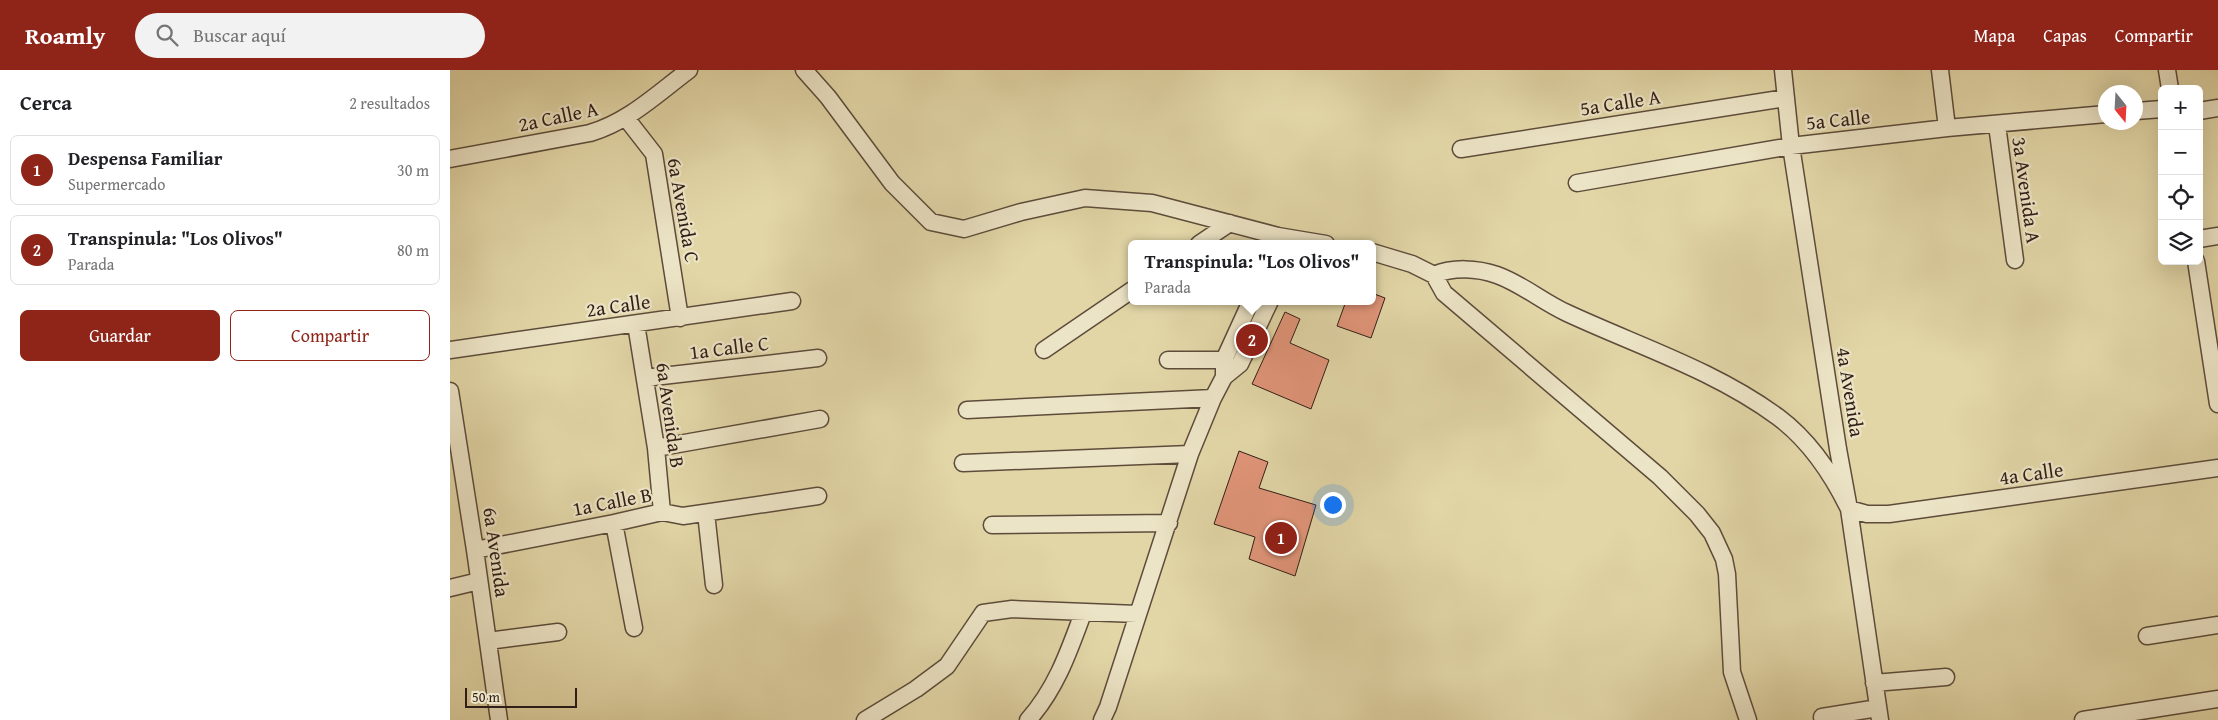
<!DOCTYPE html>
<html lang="es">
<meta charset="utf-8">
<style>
body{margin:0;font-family:"Gentium Book Plus",serif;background:#f2f2f2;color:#202124}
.controls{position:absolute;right:15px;top:15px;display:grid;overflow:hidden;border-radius:8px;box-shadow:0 5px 20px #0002}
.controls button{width:45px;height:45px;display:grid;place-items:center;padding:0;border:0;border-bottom:1px solid #e0e0e0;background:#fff;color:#202124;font:25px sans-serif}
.compass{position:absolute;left:1648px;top:15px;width:45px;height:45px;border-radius:50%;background:#fff;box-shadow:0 5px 20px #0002;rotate:162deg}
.scale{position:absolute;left:15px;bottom:12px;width:112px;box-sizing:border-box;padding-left:5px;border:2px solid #311e17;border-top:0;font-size:14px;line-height:18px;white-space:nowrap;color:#311e17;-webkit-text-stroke:4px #ece4c6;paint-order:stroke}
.you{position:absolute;left:882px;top:434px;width:18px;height:18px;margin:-12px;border:4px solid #fff;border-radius:50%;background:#1a73e8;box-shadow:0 0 0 8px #1a73e833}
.badge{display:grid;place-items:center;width:32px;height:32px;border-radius:50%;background:#8f2418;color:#fff;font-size:16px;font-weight:700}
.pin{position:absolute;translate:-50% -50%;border:2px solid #fff;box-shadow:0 1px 5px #0006}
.popup{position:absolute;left:678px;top:170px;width:248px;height:65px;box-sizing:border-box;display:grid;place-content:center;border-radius:8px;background:#fff;filter:drop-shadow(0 1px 4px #0005);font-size:16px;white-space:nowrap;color:#757577}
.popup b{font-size:19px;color:#202124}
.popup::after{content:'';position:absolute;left:50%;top:100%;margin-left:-10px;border:10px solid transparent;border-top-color:#fff}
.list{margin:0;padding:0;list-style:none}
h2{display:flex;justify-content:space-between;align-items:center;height:65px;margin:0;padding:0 20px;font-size:21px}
h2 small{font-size:16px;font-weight:400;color:#757577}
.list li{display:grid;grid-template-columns:32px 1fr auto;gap:15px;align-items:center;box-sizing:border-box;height:70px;margin:0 10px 10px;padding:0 10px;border:1px solid #e0e0e0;border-radius:8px}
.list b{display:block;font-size:19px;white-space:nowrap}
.list p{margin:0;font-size:16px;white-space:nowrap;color:#757577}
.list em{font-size:16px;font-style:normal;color:#757577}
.actions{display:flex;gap:10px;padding:15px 20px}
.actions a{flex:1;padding:11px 0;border:1px solid #8f2418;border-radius:8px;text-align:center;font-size:18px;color:#8f2418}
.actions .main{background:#8f2418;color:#fff}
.icon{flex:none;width:28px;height:28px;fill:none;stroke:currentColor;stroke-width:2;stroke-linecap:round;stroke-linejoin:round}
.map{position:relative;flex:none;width:1768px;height:650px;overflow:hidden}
header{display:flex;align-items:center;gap:30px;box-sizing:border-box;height:70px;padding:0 25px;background:#8f2418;color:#fff}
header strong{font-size:24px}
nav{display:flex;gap:28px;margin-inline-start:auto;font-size:18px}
.search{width:350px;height:45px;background:#f2f2f2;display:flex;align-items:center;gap:12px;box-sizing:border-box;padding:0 18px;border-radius:28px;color:#757577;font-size:19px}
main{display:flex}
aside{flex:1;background:#fff}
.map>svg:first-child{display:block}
.building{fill:#e19579;stroke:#311e17}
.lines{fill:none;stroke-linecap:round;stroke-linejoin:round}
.minor-casing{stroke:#5d4c3b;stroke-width:19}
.minor{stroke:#ece4c6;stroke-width:16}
.labels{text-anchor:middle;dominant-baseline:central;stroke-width:4.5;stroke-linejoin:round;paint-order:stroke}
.street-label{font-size:20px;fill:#311e17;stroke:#ece4c6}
</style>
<header>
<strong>Roamly</strong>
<div class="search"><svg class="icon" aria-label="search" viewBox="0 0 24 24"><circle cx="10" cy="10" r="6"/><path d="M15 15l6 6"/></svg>Buscar aquí</div>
<nav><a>Mapa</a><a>Capas</a><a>Compartir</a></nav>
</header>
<main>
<aside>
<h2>Cerca<small>2 resultados</small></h2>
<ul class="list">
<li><span class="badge">1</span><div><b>Despensa Familiar</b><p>Supermercado</p></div><em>30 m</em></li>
<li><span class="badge">2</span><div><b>Transpinula: &quot;Los Olivos&quot;</b><p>Parada</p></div><em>80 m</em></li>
</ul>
<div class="actions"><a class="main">Guardar</a><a>Compartir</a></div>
</aside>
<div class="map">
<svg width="1768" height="650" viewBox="0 0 1768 650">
<rect width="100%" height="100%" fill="#e2d6a7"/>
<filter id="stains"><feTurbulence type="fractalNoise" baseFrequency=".004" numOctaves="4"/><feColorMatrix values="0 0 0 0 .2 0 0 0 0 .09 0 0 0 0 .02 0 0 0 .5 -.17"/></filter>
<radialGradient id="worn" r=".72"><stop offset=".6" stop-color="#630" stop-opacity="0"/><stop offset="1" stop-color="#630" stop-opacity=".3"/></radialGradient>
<path class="building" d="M922 223 935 228 921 268 887 256 896 231H922Z
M835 242 850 249 840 273 879 290 861 339 802 314Z
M789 381 818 392 809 418 866 435 845 506 799 489 805 467 764 454Z"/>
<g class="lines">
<defs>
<path id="minor" d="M354 0 378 27 442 113 481 152 514 159 571 142 635 128 702 133 828 166 876 174
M1333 0 1341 76 1388 379 1399 439 1430 650
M1490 0 1497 58
M1717 0 1720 19
M1686 41 1712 39
M1749 41 1768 38
M176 48 204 84 230 248
M1547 55 1565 190
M1011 79 1336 28
M0 89 140 63C178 52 207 24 239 0
M1127 113 1341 76 1497 58 1656 44
M1749 169 1768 166
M749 174 780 153
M922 182 962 194 984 205 994 223 1210 407 1247 444 1262 463 1274 489 1277 504 1282 602 1298 650
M1746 191 1768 334
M984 205C1003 197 1027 198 1047 205 1072 214 1093 232 1117 243 1188 276 1264 300 1328 347 1360 371 1382 404 1399 439L1417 444H1439L1768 398
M186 254 206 378 212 442
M0 280 342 231
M594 280 682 220
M718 290H774
M774 307V290L801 231
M195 308 368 288
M0 321 25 480 49 650
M517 340 763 328
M206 378 370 349
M513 393 740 384
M256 443 264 515
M164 453 184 558
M542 455 719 453
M25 480 164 453 212 442 233 446 368 426
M0 518 29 511
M1697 566 1768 555
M38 571 108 562
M1424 613 1496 607
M1372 647 1428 638
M415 650 466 619 497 596 533 543 562 539 687 544
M578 650C606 619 619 581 633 543
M652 650 658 637 740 384 763 328 774 307 790 294 820 231
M1633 650 1768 629"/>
</defs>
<use href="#minor" class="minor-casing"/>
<use href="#minor" class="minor"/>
</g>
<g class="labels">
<g class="street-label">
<text transform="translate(1170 32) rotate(-9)">5a Calle A</text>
<text transform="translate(108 46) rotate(-12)">2a Calle A</text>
<text transform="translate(1388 49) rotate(-6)">5a Calle</text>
<text transform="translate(1577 120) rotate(82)">3a Avenida A</text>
<text transform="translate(234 140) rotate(80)">6a Avenida C</text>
<text transform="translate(168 235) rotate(-8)">2a Calle</text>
<text transform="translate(279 277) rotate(-7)">1a Calle C</text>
<text transform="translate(1401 322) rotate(81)">4a Avenida</text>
<text transform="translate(221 345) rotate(82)">6a Avenida B</text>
<text transform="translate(1581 403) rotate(-8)">4a Calle</text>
<text transform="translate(162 431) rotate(-11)">1a Calle B</text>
<text transform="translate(47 482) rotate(82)">6a Avenida</text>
</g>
</g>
<rect width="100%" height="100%" filter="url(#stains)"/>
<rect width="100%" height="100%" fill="url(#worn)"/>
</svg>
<div class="controls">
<button>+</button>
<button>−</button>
<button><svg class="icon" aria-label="locate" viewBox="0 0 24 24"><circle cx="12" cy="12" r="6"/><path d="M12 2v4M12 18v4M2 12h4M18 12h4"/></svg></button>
<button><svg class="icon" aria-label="layers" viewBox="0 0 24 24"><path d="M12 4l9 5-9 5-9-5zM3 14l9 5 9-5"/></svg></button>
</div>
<svg class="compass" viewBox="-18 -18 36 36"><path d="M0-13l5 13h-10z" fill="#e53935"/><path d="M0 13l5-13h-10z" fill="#757577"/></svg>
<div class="scale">50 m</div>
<div class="you"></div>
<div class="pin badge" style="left:831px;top:468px">1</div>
<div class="pin badge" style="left:802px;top:270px">2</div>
<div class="popup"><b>Transpinula: &quot;Los Olivos&quot;</b>Parada</div>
</div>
</main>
